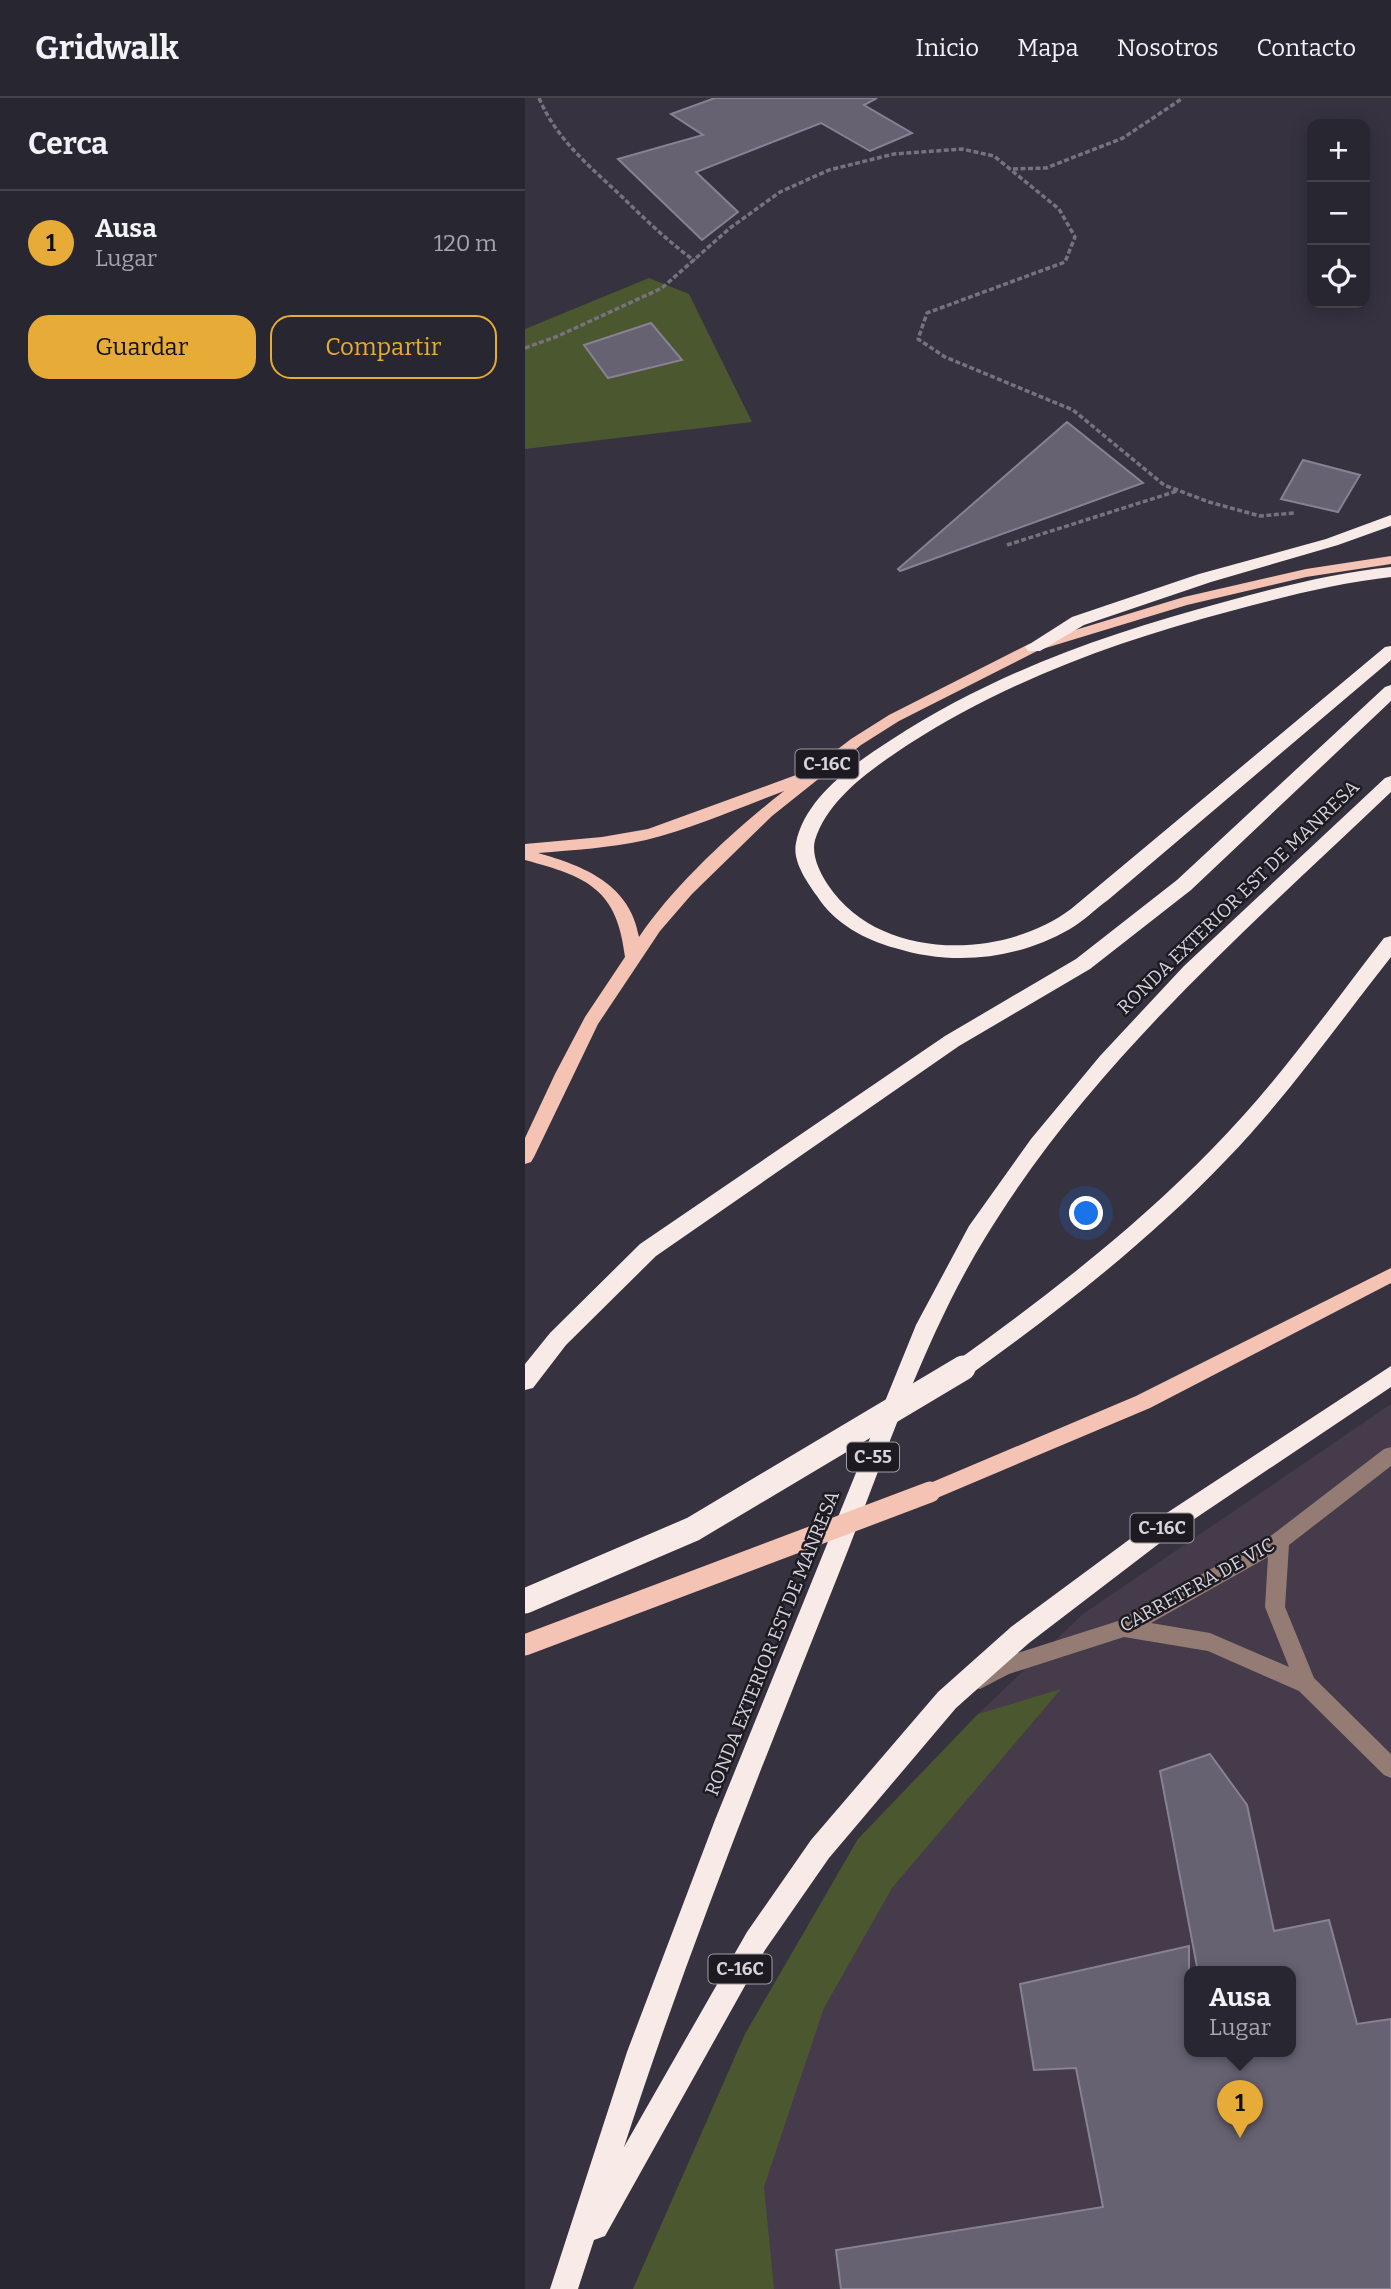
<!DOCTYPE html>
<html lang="es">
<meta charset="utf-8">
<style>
body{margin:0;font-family:Bitter,serif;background:#34323c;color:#f1f3f6}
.controls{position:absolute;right:21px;top:21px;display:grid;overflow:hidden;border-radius:14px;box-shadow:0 4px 18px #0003}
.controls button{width:63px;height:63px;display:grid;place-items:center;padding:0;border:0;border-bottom:2px solid #44434c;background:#282630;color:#f1f3f6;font:35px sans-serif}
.you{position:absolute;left:562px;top:1116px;width:24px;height:24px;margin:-18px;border:5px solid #fff;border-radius:50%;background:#1a73e8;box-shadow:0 0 0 10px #1a73e833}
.badge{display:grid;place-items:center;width:46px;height:46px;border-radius:50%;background:#e7ac37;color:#111;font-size:23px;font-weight:700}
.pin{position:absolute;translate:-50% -58px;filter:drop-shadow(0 2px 4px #0008)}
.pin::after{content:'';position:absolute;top:37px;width:24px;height:21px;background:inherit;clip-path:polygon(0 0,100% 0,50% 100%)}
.popup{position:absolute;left:659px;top:1868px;width:112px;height:91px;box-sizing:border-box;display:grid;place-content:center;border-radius:14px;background:#282630;filter:drop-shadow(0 2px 5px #0005);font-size:23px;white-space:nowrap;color:#a5a5ab}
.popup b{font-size:26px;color:#f1f3f6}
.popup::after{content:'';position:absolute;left:50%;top:100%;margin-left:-14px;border:14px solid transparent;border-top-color:#282630}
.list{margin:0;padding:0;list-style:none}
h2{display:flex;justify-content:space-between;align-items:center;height:91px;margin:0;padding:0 28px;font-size:30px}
h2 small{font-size:23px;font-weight:400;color:#a5a5ab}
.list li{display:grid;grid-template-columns:46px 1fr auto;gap:21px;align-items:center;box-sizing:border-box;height:105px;padding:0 28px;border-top:2px solid #44434c}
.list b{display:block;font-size:26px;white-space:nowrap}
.list p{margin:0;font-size:23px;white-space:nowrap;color:#a5a5ab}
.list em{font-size:23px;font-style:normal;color:#a5a5ab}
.actions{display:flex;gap:14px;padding:21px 28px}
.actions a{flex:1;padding:16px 0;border:2px solid #e7ac37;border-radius:21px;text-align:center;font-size:24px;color:#e7ac37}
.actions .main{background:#e7ac37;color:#111}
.icon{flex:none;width:38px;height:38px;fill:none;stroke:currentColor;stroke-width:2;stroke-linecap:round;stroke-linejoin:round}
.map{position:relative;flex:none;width:866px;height:2191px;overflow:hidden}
header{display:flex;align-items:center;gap:42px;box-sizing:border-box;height:98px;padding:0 35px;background:#282630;border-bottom:2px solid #44434c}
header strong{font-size:33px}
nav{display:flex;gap:38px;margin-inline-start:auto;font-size:24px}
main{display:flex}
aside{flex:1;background:#282630}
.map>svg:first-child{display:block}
.industrial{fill:#453b4b;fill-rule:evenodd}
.green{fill:#4b572e}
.building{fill:#676272;stroke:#878293;stroke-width:2}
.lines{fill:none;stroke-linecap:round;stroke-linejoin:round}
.path{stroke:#76727e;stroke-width:3.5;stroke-dasharray:5 2.5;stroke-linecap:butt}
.minor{fill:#947c74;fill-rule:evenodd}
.major{fill:#f4c3b3;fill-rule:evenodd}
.highway{fill:#f8ebe7;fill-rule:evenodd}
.major-bridge{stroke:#f4c3b3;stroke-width:21}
.highway-bridge{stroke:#f8ebe7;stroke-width:25}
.labels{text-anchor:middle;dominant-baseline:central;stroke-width:5;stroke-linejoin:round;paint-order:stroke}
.shield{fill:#1d1b21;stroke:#9e9ca4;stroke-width:2}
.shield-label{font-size:18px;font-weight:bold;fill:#d5d3dc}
.street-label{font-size:19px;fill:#d5d3dc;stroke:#1d1b21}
</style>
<header>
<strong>Gridwalk</strong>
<nav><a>Inicio</a><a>Mapa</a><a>Nosotros</a><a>Contacto</a></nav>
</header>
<main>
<aside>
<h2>Cerca<small></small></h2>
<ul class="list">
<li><span class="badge">1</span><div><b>Ausa</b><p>Lugar</p></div><em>120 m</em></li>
</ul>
<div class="actions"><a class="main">Guardar</a><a>Compartir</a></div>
</aside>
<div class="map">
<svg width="866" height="2191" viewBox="0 0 866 2191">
<rect width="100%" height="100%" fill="#363240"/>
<path class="industrial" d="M866 1306V2191H108L220 1936 333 1741 453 1616 558 1516ZM664 1874H766V1954H664Z"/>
<path class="green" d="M124 180 164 196 227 324 0 351V231Z
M536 1591 367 1790 299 1910 239 2089 249 2191H108L220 1936 333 1741 453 1616Z"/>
<path class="building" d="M190 0H352L339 7 387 35 345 53 296 25 171 74 213 114 177 142 93 61 178 37 146 16Z
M126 225 157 262 83 280 59 247Z
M542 324 618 385 375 473 373 471Z
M778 362 835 377 813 414 756 401Z
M685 1656 722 1707 749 1833 804 1822 832 1926 866 1921V2191H316L311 2152 578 2109 551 1970 509 1972 495 1886 664 1848V1954H766V1874H673L635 1673Z"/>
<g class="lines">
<path class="path" d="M14 0C31 40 62 66 93 95 118 119 142 143 170 163
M488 71 521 70 598 40 658 0
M0 250 33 238 137 190 205 130 255 94 304 72 369 56 437 51 469 58 534 111 550 139 540 164 402 215 393 241 420 259 548 312 639 387 684 404 735 418 769 415
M482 447 652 393"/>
<path class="minor" d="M866 1349V1368L764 1447 760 1509 789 1580 866 1656V1680L859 1677 774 1593 683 1553 599 1539 484 1576 455 1591 448 1589 445 1582 448 1575 471 1562 593 1523 747 1437 859 1351ZM743 1459 740 1509 764 1569 685 1535 626 1525Z"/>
<path class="major" d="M866 458V466L781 479 662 507 514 552 374 623 336 647 247 718 167 796 135 833 73 926 9 1059 6 1064 0 1066V1040L30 976 60 919 100 859C92 791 63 779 0 762V746L77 739 123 731 271 677H279L326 641 364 617 504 546 659 499 781 471ZM259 693C210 731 149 787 114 839 105 786 59 768 13 755 49 752 85 750 121 742 168 730 214 710 259 693Z
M866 1170V1185L625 1310 412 1400 405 1402 398 1400 395 1394 398 1388 611 1298Z"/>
<path class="highway" d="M866 417V428L813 447 686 484 559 527 515 553H503L500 549 547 519 674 476 801 441Z
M866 469V479C812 485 758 499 706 513 592 543 484 582 384 646 348 670 304 699 290 742 286 757 295 775 303 787 354 864 478 862 546 811L860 549 866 548V562L583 802C570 811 559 823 545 831 491 862 428 868 370 850 340 842 309 825 292 798 282 784 267 763 271 745 280 699 330 665 366 642 471 574 580 536 699 504 754 489 809 475 866 469Z
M866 587V603L666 792 565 871 434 948 131 1158 41 1247 8 1290 0 1292V1266L25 1235 115 1146 420 938 551 861 652 782 860 589Z
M866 678V694C721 832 565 967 460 1140 398 1241 358 1365 314 1475 238 1665 162 1855 99 2049L222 1834 286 1742 413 1594 486 1529 628 1424 866 1268V1289L644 1438 504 1545 431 1610 304 1760 240 1852 80 2138 69 2142 53 2191H25L102 1954 190 1722 391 1227 444 1128 506 1041 575 958 659 868 860 680Z
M866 838V859C813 926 762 999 702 1061 625 1142 536 1211 446 1276L438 1279 430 1276 427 1270 430 1264C521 1199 610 1130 688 1050 751 986 804 911 859 840Z"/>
<path class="major-bridge" d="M0 1547 405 1394"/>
<path class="highway-bridge" d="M0 1503 168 1431 438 1270"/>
</g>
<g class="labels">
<g class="shield">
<rect x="270.5" y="651.5" width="63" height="29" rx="5"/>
<rect x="322" y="1344.5" width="52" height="29" rx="5"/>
<rect x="605.5" y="1415.5" width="63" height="29" rx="5"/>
<rect x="183.5" y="1856.5" width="63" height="29" rx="5"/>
</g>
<g class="shield-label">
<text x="302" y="666">C-16C</text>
<text x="348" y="1359">C-55</text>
<text x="637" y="1430">C-16C</text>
<text x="215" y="1871">C-16C</text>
</g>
<g class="street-label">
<text transform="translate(713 799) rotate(-44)">RONDA EXTERIOR EST DE MANRESA</text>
<text transform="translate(672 1487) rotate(-29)">CARRETERA DE VIC</text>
<text transform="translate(247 1545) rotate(-68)">RONDA EXTERIOR EST DE MANRESA</text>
</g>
</g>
</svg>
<div class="controls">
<button>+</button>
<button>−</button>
<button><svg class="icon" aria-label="locate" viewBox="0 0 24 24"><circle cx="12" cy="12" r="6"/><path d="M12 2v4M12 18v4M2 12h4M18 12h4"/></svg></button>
</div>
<div class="you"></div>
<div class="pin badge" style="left:715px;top:2040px">1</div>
<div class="popup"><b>Ausa</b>Lugar</div>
</div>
</main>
